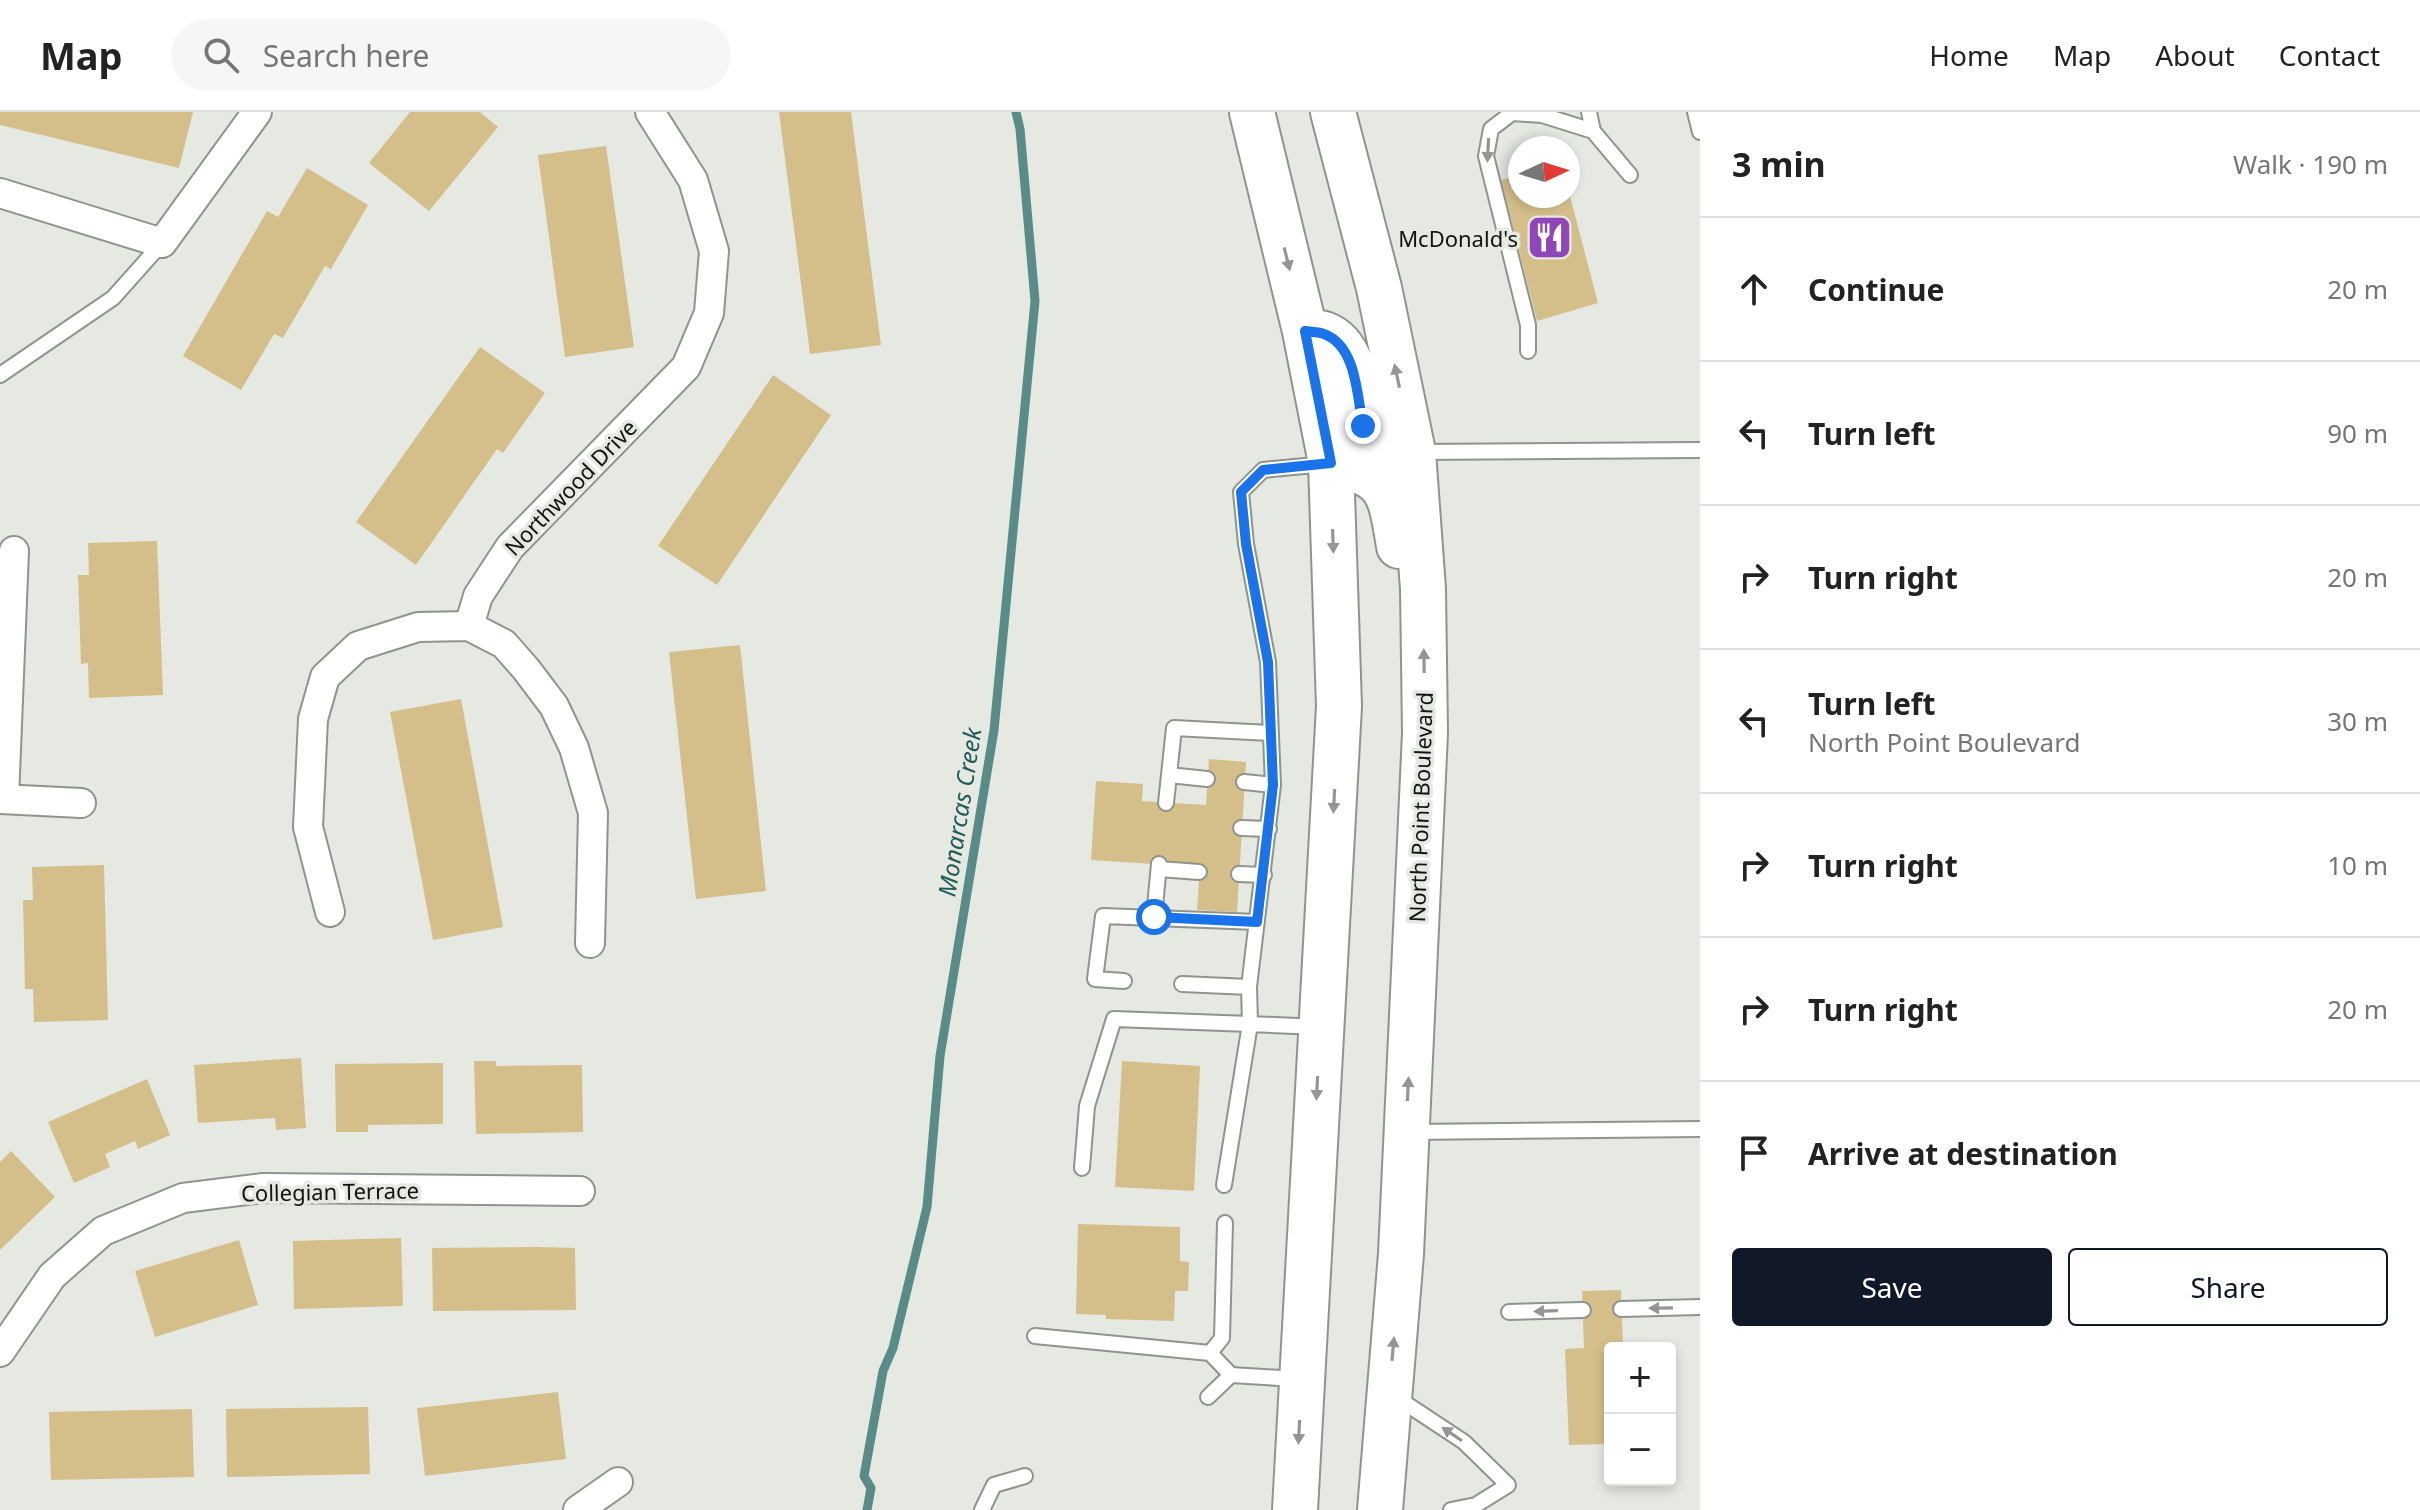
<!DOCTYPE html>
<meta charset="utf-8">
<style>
body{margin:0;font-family:"Noto Sans",sans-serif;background:#f6f6f6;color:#222}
.controls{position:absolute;right:24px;bottom:24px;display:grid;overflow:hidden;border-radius:8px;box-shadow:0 4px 12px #0003}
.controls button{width:72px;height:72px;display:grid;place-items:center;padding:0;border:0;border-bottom:2px solid #e0e0e0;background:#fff;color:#222;font:40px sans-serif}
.compass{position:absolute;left:1508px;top:24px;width:72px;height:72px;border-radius:50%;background:#fff;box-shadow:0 4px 12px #0003;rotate:86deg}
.stop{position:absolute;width:24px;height:24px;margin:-18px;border:6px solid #1a73e8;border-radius:50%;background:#fff}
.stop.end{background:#1a73e8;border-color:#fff;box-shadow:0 2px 8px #0008}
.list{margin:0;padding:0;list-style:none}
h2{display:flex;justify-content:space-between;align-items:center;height:104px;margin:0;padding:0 32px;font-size:34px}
h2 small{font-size:26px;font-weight:400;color:#767676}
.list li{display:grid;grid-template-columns:52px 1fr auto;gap:24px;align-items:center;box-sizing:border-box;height:144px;padding:0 32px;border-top:2px solid #e0e0e0}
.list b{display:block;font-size:30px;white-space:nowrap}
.list p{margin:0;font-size:26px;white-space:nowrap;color:#767676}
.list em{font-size:26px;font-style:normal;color:#767676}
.actions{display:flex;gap:16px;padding:24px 32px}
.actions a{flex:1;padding:18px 0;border:2px solid #111827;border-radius:8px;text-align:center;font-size:28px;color:#111827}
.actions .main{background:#111827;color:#fff}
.icon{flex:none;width:44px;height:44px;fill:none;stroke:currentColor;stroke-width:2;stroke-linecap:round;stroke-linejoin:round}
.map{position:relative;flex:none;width:1700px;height:1398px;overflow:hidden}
header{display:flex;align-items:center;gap:48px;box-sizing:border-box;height:112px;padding:0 40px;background:#fff;border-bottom:2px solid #e0e0e0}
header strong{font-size:38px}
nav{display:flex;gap:44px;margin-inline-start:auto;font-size:28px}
.search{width:560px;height:72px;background:#f6f6f6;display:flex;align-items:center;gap:20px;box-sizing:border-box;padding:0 28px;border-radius:44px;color:#767676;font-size:30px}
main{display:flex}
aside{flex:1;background:#fff}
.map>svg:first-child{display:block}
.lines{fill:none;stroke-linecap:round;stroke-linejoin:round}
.stream{stroke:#598b88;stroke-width:9}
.building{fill:#d4bf8b}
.lane-casing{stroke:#91938d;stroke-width:18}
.street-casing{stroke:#91938d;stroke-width:32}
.primary-casing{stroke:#91938d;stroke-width:48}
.lane{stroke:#fff;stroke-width:14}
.street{stroke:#fff;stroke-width:28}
.primary{stroke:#fff;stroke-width:44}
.oneway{fill:#959594}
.route{stroke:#1a73e8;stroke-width:10}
.labels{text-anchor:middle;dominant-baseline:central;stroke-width:7;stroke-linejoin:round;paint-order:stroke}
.poi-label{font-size:22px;fill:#131412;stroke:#e6e8e2;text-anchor:end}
.street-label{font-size:22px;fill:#131412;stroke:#e6e8e2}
.water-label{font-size:24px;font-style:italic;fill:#1f5c58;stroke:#e6e8e2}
</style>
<header>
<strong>Map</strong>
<div class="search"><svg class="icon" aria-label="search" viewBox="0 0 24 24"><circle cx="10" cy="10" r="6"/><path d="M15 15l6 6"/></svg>Search here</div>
<nav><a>Home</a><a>Map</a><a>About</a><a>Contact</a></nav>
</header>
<main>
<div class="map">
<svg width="1700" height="1398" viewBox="0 0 1700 1398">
<rect width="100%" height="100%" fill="#e6e8e2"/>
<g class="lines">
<path class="stream" d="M867 1398 871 1376 864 1364 883 1259 893 1236 927 1095 940 944 994 618 1035 189 1020 17 1016 0"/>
</g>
<path class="building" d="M0 0H193L179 56 0 13Z
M410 0H480L498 15 429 99 369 51Z
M779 0H851L881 233 810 242Z
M606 34 634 235 565 245 538 43Z
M307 56 368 93 331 157 325 154 283 226 274 222 241 278 183 244 267 99 278 105Z
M1520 63V84H1570L1598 191 1537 209 1501 68Z
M480 235 545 281 503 341 497 337 416 453 356 410Z
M773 263 831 303 717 473 658 434Z
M157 429 163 583 89 586 88 551 81 552 78 463H89L88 431Z
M740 533 766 779 696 787 669 540Z
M461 587 503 815 433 828 390 600Z
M1209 647 1246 650 1237 800 1197 798 1200 755 1091 748 1096 669 1143 672 1142 689 1206 693Z
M104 753 108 908 34 910 33 877H25L23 788H33L32 755Z
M301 946 306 1016 276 1018 275 1006 198 1011 194 953Z
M474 949H496V954L582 953 583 1020 476 1022Z
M1122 949 1200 954 1194 1079 1115 1075Z
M443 951V1012L368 1013V1020H336L335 952Z
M147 967 170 1023 138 1037 135 1029 105 1042 110 1055 74 1071 48 1010Z
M11 1039 55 1085 0 1138V1050Z
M1078 1112 1180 1115V1149L1189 1150 1188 1179H1175L1174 1209 1106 1207V1203L1076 1202Z
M401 1126 403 1194 294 1197 293 1129Z
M239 1128 258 1193 155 1225 135 1159Z
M537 1135 575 1136 576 1198 433 1199 432 1136Z
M1621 1178 1623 1236H1610V1332L1569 1333 1565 1237 1584 1236 1582 1179Z
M558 1280 566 1347 425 1364 417 1296Z
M368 1295 370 1362 227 1365 226 1297Z
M192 1297 194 1365 51 1368 49 1300Z"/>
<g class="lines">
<defs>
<path id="lane" d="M1589 0 1593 19
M1695 0 1700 20
M1528 239V213L1486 44 1491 17 1512 1 1542 3 1593 19 1630 63
M0 263 113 186 162 131
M1416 340 1700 338
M1169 663 1207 667
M1244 670 1273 673
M1166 691 1174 616 1270 621
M1241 716 1269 717
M1159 757 1199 760
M1239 762 1264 763
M1154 805 1159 752
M1124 869 1095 867 1103 804 1257 810
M1182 872 1249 875
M1319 915 1250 912 1249 875 1273 673 1268 550 1246 432 1241 380 1263 358 1326 352
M1411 1020 1700 1017
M1082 1056 1087 994 1114 907 1250 912 1224 1073
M1621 1197 1700 1195
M1509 1200 1583 1198
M1035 1224 1210 1241 1231 1263
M1210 1241 1222 1226 1225 1111
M1208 1285 1231 1263 1297 1267
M1396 1285 1464 1330 1508 1373 1476 1393 1451 1398
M982 1398 994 1373 1025 1364"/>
<path id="street" d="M0 81 162 131 257 0
M0 687 81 691
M4 687 14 439
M330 800 308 715 313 607 325 565 358 534 418 515 469 514
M590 831 593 701 574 636 554 594 526 557 504 532 469 514 478 484 510 435 686 255 709 201 714 139 693 68 650 0
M0 1240 52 1164 103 1119 183 1086 263 1076 580 1079
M578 1398 618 1370"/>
<path id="primary" d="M1252 0 1305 219 1331 351 1339 594 1295 1398
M1333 0 1379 176 1413 340 1423 477 1425 621 1401 1142 1380 1398
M1305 219C1311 220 1319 220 1324 222 1357 234 1357 285 1363 314 1375 332 1392 337 1413 340
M1331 351C1389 363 1390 379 1399 434"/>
</defs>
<use href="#lane" class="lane-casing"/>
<use href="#street" class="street-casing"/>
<use href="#primary" class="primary-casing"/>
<use href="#lane" class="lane"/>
<use href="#street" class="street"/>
<use href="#primary" class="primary"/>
</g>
<defs><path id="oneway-solid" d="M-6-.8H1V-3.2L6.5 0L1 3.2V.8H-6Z" transform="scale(2)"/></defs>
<g class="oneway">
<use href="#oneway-solid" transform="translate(1488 38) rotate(93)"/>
<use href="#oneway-solid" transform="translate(1287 147) rotate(76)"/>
<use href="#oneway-solid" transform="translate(1397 264) rotate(-102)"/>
<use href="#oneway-solid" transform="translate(1333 429) rotate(88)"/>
<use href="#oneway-solid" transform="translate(1424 549) rotate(-91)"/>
<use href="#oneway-solid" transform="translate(1334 689) rotate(93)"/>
<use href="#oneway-solid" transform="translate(1317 976) rotate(93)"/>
<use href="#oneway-solid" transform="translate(1408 977) rotate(-87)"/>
<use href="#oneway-solid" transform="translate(1661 1196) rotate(179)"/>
<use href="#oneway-solid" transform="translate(1546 1199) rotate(178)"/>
<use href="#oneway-solid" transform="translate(1393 1237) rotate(-85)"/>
<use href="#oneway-solid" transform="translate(1299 1320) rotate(93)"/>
<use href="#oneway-solid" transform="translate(1452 1322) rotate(-146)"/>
</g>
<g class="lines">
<path class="route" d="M1154 805 1257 810 1273 673 1268 550 1246 432 1241 380 1263 358 1331 351 1305 219C1311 220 1319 220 1324 222 1357 234 1357 285 1363 314"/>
</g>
<defs>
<symbol id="restaurant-square" viewBox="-11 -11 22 22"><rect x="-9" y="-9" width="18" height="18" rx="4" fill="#9146b8" stroke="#e6e8e2"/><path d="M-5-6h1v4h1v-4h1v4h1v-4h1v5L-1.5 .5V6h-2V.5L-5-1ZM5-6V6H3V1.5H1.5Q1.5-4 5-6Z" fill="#fff"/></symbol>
</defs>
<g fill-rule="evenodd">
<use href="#restaurant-square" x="1524" y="100" width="51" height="51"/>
</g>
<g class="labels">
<g class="poi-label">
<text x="1518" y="126">McDonald's</text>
</g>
<g class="street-label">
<text transform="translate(570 375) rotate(-46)">Northwood Drive</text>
<text transform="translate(1420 695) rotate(-88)">North Point Boulevard</text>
<text transform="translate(330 1079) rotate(-1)">Collegian Terrace</text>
</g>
<g class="water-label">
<text transform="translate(959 700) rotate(-81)">Monarcas Creek</text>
</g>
</g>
</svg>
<div class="controls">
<button>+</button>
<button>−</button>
</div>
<svg class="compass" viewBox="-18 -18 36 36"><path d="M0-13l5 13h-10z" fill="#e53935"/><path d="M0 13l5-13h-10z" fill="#767676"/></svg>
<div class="stop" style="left:1154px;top:805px"></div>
<div class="stop end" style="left:1363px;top:314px"></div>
</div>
<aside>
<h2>3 min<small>Walk · 190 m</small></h2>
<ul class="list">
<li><svg class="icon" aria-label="ahead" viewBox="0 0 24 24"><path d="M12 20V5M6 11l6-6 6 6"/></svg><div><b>Continue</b></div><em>20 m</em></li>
<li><svg class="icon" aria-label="left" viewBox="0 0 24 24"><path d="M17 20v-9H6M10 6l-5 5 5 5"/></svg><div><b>Turn left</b></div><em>90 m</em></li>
<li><svg class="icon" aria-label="right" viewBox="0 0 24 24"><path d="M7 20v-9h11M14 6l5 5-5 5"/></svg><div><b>Turn right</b></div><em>20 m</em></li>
<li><svg class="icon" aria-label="left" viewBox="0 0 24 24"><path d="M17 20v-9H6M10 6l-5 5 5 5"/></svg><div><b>Turn left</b><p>North Point Boulevard</p></div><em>30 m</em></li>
<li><svg class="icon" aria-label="right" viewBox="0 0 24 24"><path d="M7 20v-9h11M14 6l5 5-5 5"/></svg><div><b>Turn right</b></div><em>10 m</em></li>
<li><svg class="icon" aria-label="right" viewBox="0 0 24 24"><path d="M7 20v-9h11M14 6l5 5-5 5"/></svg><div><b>Turn right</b></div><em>20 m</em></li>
<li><svg class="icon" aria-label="arrive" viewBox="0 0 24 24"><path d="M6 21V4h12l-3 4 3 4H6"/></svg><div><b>Arrive at destination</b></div></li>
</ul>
<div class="actions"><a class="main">Save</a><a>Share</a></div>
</aside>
</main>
